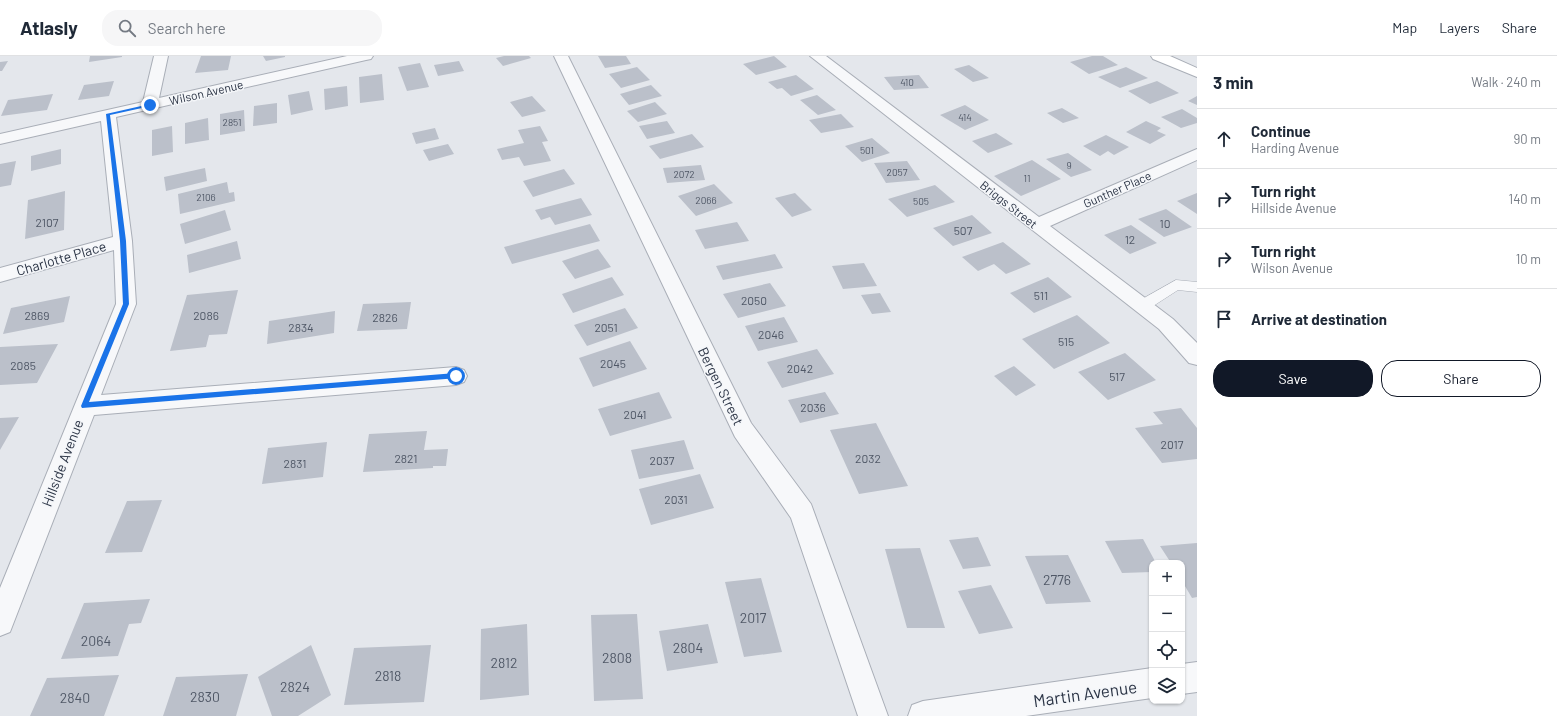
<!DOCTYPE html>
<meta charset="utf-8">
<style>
body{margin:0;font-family:Barlow,sans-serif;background:#f6f6f7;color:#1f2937}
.controls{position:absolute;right:12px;bottom:12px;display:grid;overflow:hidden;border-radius:8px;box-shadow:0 1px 3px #0004}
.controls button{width:36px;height:36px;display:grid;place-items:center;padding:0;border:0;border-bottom:1px solid #e0e1e3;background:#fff;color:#1f2937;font:20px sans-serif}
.stop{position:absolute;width:12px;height:12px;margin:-9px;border:3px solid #1a73e8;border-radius:50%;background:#fff}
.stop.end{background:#1a73e8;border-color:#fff;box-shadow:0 1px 4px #0008}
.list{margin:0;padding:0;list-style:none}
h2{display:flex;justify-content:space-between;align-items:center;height:52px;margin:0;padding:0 16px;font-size:17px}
h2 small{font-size:13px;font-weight:400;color:#747a83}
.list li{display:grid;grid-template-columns:26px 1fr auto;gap:12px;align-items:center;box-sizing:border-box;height:60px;padding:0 16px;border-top:1px solid #e0e1e3}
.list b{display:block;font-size:15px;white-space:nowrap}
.list p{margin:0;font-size:13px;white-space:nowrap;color:#747a83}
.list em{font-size:13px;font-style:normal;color:#747a83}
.actions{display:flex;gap:8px;padding:12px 16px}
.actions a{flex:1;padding:9px 0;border:1px solid #111827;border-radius:16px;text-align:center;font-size:14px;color:#111827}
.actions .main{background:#111827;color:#fff}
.icon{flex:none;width:22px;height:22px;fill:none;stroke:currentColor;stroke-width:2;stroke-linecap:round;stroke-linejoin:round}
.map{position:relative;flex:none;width:1197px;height:660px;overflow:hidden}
header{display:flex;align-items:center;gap:24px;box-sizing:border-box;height:56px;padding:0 20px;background:#fff;border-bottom:1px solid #e0e1e3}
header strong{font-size:19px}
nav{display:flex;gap:22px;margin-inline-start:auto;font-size:14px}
.search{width:280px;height:36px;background:#f6f6f7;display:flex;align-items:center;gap:10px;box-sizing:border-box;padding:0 14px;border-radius:16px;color:#747a83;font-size:15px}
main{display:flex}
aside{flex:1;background:#fff}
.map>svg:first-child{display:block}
.building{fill:#bbc0ca}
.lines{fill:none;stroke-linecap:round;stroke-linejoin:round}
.lane-casing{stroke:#a9aeb7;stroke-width:1}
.street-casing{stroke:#a9aeb7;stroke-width:2}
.secondary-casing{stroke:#a9aeb7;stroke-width:2}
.lane{fill:#f7f8fa;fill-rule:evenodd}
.street{fill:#f7f8fa;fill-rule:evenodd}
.secondary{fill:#fff;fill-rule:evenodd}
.route{fill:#1a73e8}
.labels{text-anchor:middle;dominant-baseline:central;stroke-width:3;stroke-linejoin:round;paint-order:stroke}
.far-number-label{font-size:10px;fill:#4f5766}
.far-street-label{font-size:12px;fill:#2b3445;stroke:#f4f6f9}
.number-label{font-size:12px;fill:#4f5766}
.street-label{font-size:14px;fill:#2b3445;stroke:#f4f6f9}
.near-number-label{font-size:14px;fill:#4f5766}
.near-street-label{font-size:17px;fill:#2b3445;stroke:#f4f6f9}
</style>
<header>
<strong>Atlasly</strong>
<div class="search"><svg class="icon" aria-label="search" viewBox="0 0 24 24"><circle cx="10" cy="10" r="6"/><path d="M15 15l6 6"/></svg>Search here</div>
<nav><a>Map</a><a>Layers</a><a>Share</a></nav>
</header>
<main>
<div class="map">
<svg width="1197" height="660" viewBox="0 0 1197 660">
<rect width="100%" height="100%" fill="#e4e7ec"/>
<path class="building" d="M90 0H122V1L89 6Z
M201 0H231L228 14 195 17Z
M263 0H285V1L266 5Z
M504 0H529L531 2 503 10 496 2Z
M598 0H626L631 8 605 12Z
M774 0 787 11 756 19 743 8Z
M1092 0H1103L1118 9 1089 18 1070 6Z
M8 5 2 15H0V6Z
M459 5 464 15 438 20 434 9Z
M420 7 429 31 407 35 398 11Z
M969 9 989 22 973 26 954 13Z
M637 11 650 24 621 32 609 18Z
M1126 11 1148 22 1120 32 1098 21Z
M382 18 384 44 360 47 359 21Z
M796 19 814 33 791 40 782 32 777 33 768 26Z
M919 19 929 32 894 34 884 21Z
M114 25 109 40 78 44 84 29Z
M1157 25 1179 37 1150 48 1128 35Z
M651 29 662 40 629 49 620 38Z
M347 30 348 50 325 54 324 33Z
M309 35 313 54 291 59 288 39Z
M53 38 47 54 1 60 8 44Z
M817 39 836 54 818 59 800 44Z
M532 40 546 55 522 61 510 46Z
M1197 40V49L1188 45Z
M655 46 667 58 638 66 627 55Z
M277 47V67L253 70 254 50Z
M965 49 989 64 965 74 940 59Z
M1062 52 1079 62 1063 67 1047 57Z
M1182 53 1197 62V67L1181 72 1161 61Z
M244 54 245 75 220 79V58Z
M841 58 854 71 821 77 809 64Z
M208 62 209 84 185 88V67Z
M667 65 675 77 647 83 639 70Z
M1146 65 1161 72 1157 75 1166 79 1150 88 1126 76Z
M172 70 173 96 152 100V74Z
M540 70 548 85 542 86 551 105 524 110 519 101 502 104 497 93 524 87 518 74Z
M435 72 439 83 416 88 412 77Z
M996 77 1013 88 988 97 972 85Z
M692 78 704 91 660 103 649 90Z
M1106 79 1129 91 1114 99 1108 95 1100 100 1083 90Z
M872 82 890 97 862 106 845 90Z
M448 88 454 98 429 105 423 94Z
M61 93V108L31 115V100Z
M1068 97 1092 114 1071 121 1046 103Z
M1032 104 1061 123 1021 140 994 120Z
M16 105 11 129 0 131V108Z
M907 105 920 124 886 127 874 107Z
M701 109 705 124 667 127 663 112Z
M205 112 207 125 166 135 164 121Z
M564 113 575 128 533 141 523 125Z
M227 126 229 137 234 136 235 145 180 158 178 138Z
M714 128 733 147 696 160 678 140Z
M935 129 955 146 907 161 888 143Z
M65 135 64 174 25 183 28 144Z
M795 137 812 154 792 161 775 142Z
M1197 137V158L1177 145Z
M581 142 592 159 555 169 550 161 541 164 535 154Z
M1166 153 1192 171 1164 181 1138 163Z
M225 154 231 174 185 188 180 168Z
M972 159 992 177 953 190 933 172Z
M737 166 749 185 705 193 695 174Z
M590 168 600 185 512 208 504 191Z
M1131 169 1157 187 1130 198 1104 179Z
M237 185 241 203 189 217 187 199Z
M1003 186 1031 208 1006 218 994 208 978 215 962 201Z
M598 193 611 211 575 223 562 205Z
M775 198 783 212 723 224 716 210Z
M864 207 877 230 843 233 832 210Z
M612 221 624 239 573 257 562 238Z
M1048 221 1072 241 1034 257 1010 237Z
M770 227 786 250 738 262 723 238Z
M238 234 227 278 209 279 206 291 170 295 187 239Z
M880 237 891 256 872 258 861 239Z
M70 240 64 266 3 278 11 252Z
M411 246 407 273 357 275 363 248Z
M625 252 638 272 587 290 574 269Z
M335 255 334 277 267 288 269 265Z
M1077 259 1110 287 1054 313 1022 283Z
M784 261 798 286 758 295 745 270Z
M630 285 647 313 593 331 579 302Z
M58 288 37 327 0 329V291Z
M817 293 834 318 782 332 767 306Z
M1125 297 1156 324 1108 344 1078 316Z
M1014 310 1036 329 1016 340 994 320Z
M659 336 672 362 610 380 598 353Z
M825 336 839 358 800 367 788 344Z
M1181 352 1197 372V403L1162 407 1135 372 1163 368 1153 356Z
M19 361 0 394V362Z
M876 367 908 430 859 438 830 374Z
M427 375 424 394 448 393 446 410H433V412L363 416 369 378Z
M684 384 694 413 639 423 631 394Z
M327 386 323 421 262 428 268 392Z
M700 418 714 452 651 469 639 433Z
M162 444 142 496 105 497 127 445Z
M978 481 991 510 963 513 949 484Z
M1143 483 1156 507H1152V516L1122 517 1105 485Z
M1197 487V541L1192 542 1182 525V507H1171L1160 490Z
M920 492 945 572H907L885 493Z
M1068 499 1091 546 1046 548 1025 500Z
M761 522 782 596 744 601 725 526Z
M991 529 1013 572 979 578 958 535Z
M150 543 141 567 129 568 118 600 61 603 84 547Z
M637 558 643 643 594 645 591 559Z
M527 568 529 639 480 644 481 573Z
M708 568 718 607 667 615 659 575Z
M311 589 331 639 298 660H272L258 621Z
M431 589 424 646 344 649 354 592Z
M248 618 236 660H163L176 621Z
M119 619 104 660H30L47 622Z"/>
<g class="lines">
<defs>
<path id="lane" d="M1176 224 1197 226V236L1178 234 1147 254 1142 255 1137 254 1135 250 1137 246Z"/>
<path id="street" d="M154 0H168L159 42 347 0H373L371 3 366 4 116 61 132 185 136 248 101 339 456 311 464 314 467 320 464 326 456 329 94 359 10 576 0 580V532L116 248 114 194 0 226V212L113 181 101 65 0 88V78L143 46Z
M554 0H568L751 367 811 448 888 660H858L791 462 735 381Z
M810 0H826L1039 161 1197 93V104L1050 170 1173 263 1197 287V309L1189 307 1159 273Z
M1197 606V636L1182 638V608Z
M1152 612V642L1026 660H908L912 649 923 645Z"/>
<path id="secondary" d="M1151 0H1170L1197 12V21L1153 3Z"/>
</defs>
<use href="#lane" class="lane-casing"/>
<use href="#street" class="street-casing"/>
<use href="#secondary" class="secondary-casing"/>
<use href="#lane" class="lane"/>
<use href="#street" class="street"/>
<use href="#secondary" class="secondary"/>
</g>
<path class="route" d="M150 48 151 50 110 59 126 185 129 248 89 346 456 317 458 318V322L82 352 81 350 123 248 120 185 106 58Z"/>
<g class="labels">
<g class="far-number-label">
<text x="907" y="26">410</text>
<text x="965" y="61">414</text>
<text x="232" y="66">2851</text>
<text x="867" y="94">501</text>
<text x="1069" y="109">9</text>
<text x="897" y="116">2057</text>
<text x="684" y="118">2072</text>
<text x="1027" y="122">11</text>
<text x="206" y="141">2106</text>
<text x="706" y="144">2066</text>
<text x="921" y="145">505</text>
</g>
<g class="far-street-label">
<text transform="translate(206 36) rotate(-13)">Wilson Avenue</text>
<text transform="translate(1117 133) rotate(-24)">Gunther Place</text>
<text transform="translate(1009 148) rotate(38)">Briggs Street</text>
</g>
<g class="number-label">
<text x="47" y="166">2107</text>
<text x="1165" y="167">10</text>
<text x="963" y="174">507</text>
<text x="1130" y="183">12</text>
<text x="1041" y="239">511</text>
<text x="754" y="244">2050</text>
<text x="37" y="259">2869</text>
<text x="206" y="259">2086</text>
<text x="385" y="261">2826</text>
<text x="301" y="271">2834</text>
<text x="606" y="271">2051</text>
<text x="771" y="278">2046</text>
<text x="1066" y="285">515</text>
<text x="613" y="307">2045</text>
<text x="23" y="309">2085</text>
<text x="800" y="312">2042</text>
<text x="1117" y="320">517</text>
<text x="813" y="351">2036</text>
<text x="635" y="358">2041</text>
<text x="1172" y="388">2017</text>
<text x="406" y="402">2821</text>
<text x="868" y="402">2032</text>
<text x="662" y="404">2037</text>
<text x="295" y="407">2831</text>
<text x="676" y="443">2031</text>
</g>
<g class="street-label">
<text transform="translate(61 202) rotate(-16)">Charlotte Place</text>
<text transform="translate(721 330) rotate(64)">Bergen Street</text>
<text transform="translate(62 407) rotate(-69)">Hillside Avenue</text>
</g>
<g class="near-number-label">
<text x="1057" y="523">2776</text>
<text x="753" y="561">2017</text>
<text x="96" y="584">2064</text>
<text x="688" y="591">2804</text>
<text x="617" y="601">2808</text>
<text x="504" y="606">2812</text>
<text x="388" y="619">2818</text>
<text x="295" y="630">2824</text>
<text x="205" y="640">2830</text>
<text x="75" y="641">2840</text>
</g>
<g class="near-street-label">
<text transform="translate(1085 637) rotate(-8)">Martin Avenue</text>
</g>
</g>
</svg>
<div class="controls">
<button>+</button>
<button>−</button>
<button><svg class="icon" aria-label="locate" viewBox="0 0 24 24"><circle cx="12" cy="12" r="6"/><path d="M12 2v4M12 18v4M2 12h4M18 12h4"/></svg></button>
<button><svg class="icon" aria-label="layers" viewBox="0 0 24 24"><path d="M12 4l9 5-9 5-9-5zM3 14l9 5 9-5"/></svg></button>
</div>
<div class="stop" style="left:456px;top:320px"></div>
<div class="stop end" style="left:150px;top:49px"></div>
</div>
<aside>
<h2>3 min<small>Walk · 240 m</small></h2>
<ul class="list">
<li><svg class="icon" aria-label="ahead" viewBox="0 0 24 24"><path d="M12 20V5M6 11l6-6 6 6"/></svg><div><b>Continue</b><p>Harding Avenue</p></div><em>90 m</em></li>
<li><svg class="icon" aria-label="right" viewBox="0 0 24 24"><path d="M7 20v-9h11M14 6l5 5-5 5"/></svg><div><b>Turn right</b><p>Hillside Avenue</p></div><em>140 m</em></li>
<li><svg class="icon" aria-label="right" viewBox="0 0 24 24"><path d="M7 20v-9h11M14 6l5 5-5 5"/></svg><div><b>Turn right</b><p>Wilson Avenue</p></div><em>10 m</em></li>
<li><svg class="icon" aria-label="arrive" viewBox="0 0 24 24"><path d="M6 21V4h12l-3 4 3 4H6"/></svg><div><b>Arrive at destination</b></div></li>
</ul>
<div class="actions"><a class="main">Save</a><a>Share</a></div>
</aside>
</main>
